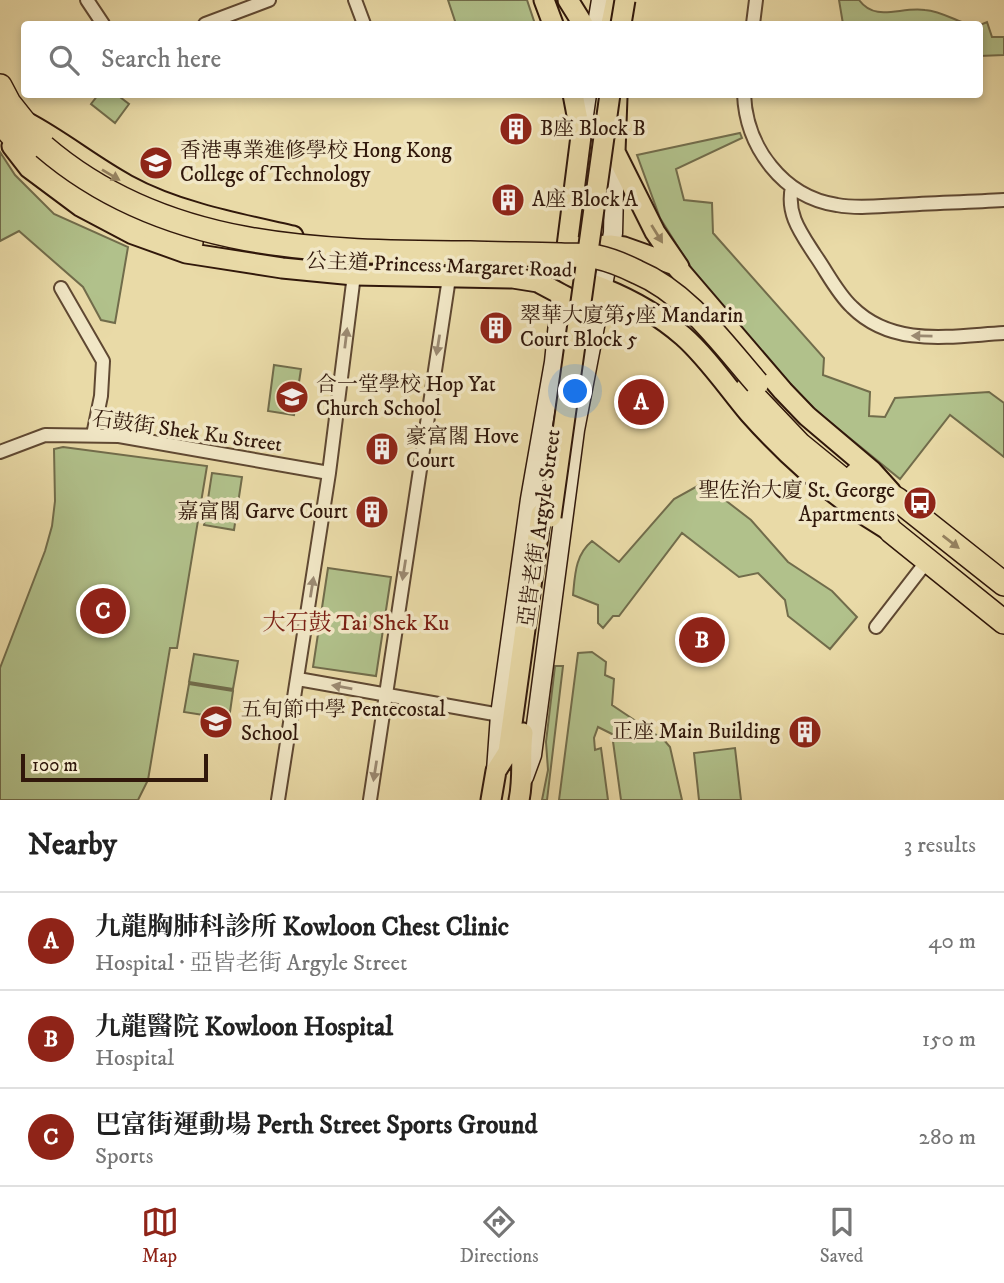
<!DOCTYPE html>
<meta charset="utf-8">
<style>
body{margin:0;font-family:"IM FELL DW Pica","Noto Serif TC",serif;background:#f6f6f6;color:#222}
.scale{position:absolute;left:21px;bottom:18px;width:187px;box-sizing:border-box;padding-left:7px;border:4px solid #31180b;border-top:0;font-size:19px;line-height:24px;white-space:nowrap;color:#31180b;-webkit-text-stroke:5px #f1e7c6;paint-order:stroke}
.you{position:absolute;left:576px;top:392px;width:24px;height:24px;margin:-18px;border:5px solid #fff;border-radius:50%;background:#1a73e8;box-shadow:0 0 0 10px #1a73e833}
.badge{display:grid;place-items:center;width:46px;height:46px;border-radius:50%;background:#8f2418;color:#fff;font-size:23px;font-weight:700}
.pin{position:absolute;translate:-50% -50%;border:4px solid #fff;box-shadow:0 2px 7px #0006}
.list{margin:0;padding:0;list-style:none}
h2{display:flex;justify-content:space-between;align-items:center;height:91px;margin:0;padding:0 28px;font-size:30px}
h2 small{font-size:23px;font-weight:400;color:#767676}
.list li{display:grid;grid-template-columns:46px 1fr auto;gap:21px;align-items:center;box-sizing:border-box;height:98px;padding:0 28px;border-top:2px solid #e0e0e0}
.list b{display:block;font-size:26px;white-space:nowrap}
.list p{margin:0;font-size:23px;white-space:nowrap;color:#767676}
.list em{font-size:23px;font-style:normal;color:#767676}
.icon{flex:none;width:38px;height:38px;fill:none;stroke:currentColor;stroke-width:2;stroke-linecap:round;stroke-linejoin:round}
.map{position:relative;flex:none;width:1004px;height:800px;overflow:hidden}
.search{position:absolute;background:#fff;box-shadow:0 4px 10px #0003;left:21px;right:21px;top:21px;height:77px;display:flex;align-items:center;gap:18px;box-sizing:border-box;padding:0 24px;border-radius:7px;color:#767676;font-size:26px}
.sheet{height:385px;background:#fff}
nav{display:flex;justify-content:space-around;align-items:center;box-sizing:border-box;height:98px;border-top:2px solid #e0e0e0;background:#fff;font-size:19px;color:#767676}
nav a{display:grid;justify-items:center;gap:4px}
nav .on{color:#8f2418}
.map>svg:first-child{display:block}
.green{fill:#b1c18b;stroke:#716c4b;stroke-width:2}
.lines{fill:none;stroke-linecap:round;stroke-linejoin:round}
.street-casing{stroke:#5f4832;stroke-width:16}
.secondary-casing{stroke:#31180b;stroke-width:21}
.primary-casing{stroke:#31180b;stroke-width:23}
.highway-casing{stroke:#31180b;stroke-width:26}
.street{stroke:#f1e7c6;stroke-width:12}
.secondary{stroke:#f1e7c6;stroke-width:18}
.primary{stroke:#e9daa7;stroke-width:19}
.highway{stroke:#e9daa7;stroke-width:23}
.primary-bridge-casing{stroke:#31180b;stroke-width:23;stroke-linecap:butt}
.highway-bridge-casing{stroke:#31180b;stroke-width:26;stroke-linecap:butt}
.primary-bridge{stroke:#e9daa7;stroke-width:19}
.highway-bridge{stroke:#e9daa7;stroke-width:23}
.oneway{fill:#968361}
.oneway2{fill:#9b8a72}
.labels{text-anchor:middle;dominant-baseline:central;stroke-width:7;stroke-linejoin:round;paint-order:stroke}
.poi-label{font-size:21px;fill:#31180b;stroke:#f1e7c6;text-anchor:start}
.street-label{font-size:21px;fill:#31180b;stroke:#f1e7c6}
.neighbourhood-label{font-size:23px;fill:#7a1f14;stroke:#f1e7c6}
</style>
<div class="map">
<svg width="1004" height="800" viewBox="0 0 1004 800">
<rect width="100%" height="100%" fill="#e9daa7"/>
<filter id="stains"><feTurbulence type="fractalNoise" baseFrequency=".00286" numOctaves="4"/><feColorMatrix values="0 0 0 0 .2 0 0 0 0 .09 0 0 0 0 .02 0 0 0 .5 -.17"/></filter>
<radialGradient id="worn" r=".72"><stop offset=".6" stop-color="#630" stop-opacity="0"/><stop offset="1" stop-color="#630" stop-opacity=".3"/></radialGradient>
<path class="green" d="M448 0H527L535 24H456Z
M839 0H859C876 23 901 6 925 10 939 11 953 19 967 24H843Z
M987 22 992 37H1004V55L980 56V25Z
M116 94 129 104 115 123 91 104 98 95Z
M740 133 742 138 676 169 684 200 712 203 713 233 824 358 823 375 870 392 869 416 885 417 895 398 989 392 1004 403V457L950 415 900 479 814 409 790 384 695 274 660 218 637 155Z
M0 152 15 175 54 214 128 247 115 323 101 320 83 287 19 231 0 241Z
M274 365 301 369 294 415 268 411Z
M63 447 207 466 177 648H170L148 780 138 800H0V668L45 551 52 526 55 501 54 449Z
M212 473 242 477 234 530 204 525Z
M703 483 751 520 788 562 832 591 857 617 830 649 788 616 785 600 758 573 739 577 682 533 619 616H613L603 628 598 623V605L573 595C575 575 575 555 592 541L619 562 674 499Z
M328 568 391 577 376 676 313 667Z
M592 652 606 662 605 675 614 679 612 705 664 740 670 747 682 800H621L612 734 598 727 594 738 595 750 601 748 608 800H559L578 653Z
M194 654 238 661 233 689 189 682Z
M555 666H563L547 800H542L548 770 546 742Z
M189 684 233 691 229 719 184 712Z
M735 748 741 800H699L694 753Z"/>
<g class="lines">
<defs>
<path id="street" d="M87 0 103 24
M355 0 364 24
M205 24 269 0
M753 24 756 0
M744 94C746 147 783 197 837 205 858 209 880 206 901 205 936 203 970 202 1004 200
M792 187C786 214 801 233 815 255 827 272 837 293 852 307 893 348 951 336 1004 333
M61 288 103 361 101 396 93 435
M0 452 45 435 119 436 329 473
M876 627 927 561
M298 679 500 715
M278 800 329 473 354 275 365 248
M370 800 449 278"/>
<path id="secondary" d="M597 24 601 0
M582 129 587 94
M496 771 500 715 530 499 554 362 561 294
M524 777 532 755 575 430 613 233 615 152"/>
<path id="primary" d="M544 0 553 24
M568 0 583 24
M611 24 616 0
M617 97 615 152 655 232 679 267
M26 122C62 141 92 166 127 185 176 212 239 224 293 236
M12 146 29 168 80 206 133 234 186 253 282 268 354 275 513 278 538 282 568 298 617 308 649 312
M574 247 610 245 624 247 675 265 783 391 807 416 872 471 891 492
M565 262 581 136 573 94
M565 263 566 273C582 283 589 282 605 289 632 300 661 317 683 336 707 357 728 388 749 413 788 457 836 499 887 529
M491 800 496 771 508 752 541 514
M519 800C524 777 520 756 523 733"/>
<path id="highway" d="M0 86 9 103 44 147
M0 121C46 181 121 218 191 242
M747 389 799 444 870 502 891 531 1004 622
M856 475 898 500 1004 584"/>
</defs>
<use href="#street" class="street-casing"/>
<use href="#secondary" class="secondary-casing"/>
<use href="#primary" class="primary-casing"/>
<use href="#highway" class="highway-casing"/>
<use href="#street" class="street"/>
<use href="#secondary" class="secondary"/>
<use href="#primary" class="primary"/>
<use href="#highway" class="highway"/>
<defs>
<path id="primary-bridge" d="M621 24 625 0
M551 517 610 94"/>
<path id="highway-bridge" d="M44 147C165 251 320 252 470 253 500 254 530 254 560 255 572 256 586 254 597 257 611 260 625 266 637 272 687 293 722 343 757 383"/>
</defs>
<use href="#primary-bridge" class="primary-bridge-casing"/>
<use href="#highway-bridge" class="highway-bridge-casing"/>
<use href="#primary-bridge" class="primary-bridge"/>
<use href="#highway-bridge" class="highway-bridge"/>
</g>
<defs><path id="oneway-solid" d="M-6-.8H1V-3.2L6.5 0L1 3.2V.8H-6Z" transform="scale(1.75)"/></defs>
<g class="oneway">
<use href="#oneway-solid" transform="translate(111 175) rotate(31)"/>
<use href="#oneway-solid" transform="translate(657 234) rotate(58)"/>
<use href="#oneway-solid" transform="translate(951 542) rotate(38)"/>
</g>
<g class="oneway2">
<use href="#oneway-solid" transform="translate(922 336) rotate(-179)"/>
<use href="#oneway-solid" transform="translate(346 338) rotate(-83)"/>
<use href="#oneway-solid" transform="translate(438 345) rotate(99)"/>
<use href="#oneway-solid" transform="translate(404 570) rotate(99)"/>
<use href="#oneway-solid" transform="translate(312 587) rotate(-81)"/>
<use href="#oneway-solid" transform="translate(342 687) rotate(-170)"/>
<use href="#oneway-solid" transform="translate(375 771) rotate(99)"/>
</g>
<defs>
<symbol id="building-disc" viewBox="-11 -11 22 22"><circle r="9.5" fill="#8f2418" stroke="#f1e7c6"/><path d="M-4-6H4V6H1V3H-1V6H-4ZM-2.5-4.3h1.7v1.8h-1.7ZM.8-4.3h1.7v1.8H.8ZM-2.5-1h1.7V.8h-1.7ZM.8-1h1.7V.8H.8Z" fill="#fff"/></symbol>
<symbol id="university-disc" viewBox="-11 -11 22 22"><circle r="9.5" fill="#8f2418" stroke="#f1e7c6"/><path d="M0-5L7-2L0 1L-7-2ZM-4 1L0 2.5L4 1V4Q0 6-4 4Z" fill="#fff"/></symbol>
<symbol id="school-disc" viewBox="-11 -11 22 22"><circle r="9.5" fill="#8f2418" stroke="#f1e7c6"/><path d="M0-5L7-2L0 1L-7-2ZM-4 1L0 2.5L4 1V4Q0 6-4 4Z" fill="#fff"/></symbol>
<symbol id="bus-disc" viewBox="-11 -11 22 22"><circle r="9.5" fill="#8f2418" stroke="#f1e7c6"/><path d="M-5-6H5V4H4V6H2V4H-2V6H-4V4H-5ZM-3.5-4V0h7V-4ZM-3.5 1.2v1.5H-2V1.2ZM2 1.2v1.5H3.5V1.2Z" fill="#fff"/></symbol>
</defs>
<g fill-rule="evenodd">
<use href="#building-disc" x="497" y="110" width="38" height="38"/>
<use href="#university-disc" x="137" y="144" width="38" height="38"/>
<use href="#building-disc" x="489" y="181" width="38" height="38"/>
<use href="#building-disc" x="477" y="309" width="38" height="38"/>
<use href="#school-disc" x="273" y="378" width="38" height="38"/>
<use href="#building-disc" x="363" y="430" width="38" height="38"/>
<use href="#bus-disc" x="901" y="484" width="38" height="38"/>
<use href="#building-disc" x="353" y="493" width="38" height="38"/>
<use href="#school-disc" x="197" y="703" width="38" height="38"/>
<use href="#building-disc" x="786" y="713" width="38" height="38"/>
</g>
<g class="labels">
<g class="poi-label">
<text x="540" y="129">B座 Block B</text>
<text x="180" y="151">香港專業進修學校 Hong Kong<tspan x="180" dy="24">College of Technology</tspan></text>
<text x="532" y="200">A座 Block A</text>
<text x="520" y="316">翠華大廈第5座 Mandarin<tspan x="520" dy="24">Court Block 5</tspan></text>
<text x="316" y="385">合一堂學校 Hop Yat<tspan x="316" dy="24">Church School</tspan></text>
<text x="406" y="437">豪富閣 Hove<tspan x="406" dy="24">Court</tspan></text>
<text x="895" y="491" text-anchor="end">聖佐治大廈 St. George<tspan x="895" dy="24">Apartments</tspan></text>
<text x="348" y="512" text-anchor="end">嘉富閣 Garve Court</text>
<text x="241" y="710">五旬節中學 Pentecostal<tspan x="241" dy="24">School</tspan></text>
<text x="780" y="732" text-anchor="end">正座 Main Building</text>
</g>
<g class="street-label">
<text transform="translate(439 266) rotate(2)">公主道 Princess Margaret Road</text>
<text transform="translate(187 432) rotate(8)">石鼓街 Shek Ku Street</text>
<text transform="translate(540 528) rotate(-82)">亞皆老街 Argyle Street</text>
</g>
<g class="neighbourhood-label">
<text x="356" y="623">大石鼓 Tai Shek Ku</text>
</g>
</g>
<rect width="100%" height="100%" filter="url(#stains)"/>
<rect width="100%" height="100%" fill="url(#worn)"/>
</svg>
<div class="scale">100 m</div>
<div class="you"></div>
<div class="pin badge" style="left:641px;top:402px">A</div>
<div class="pin badge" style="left:702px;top:640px">B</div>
<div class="pin badge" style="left:103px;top:611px">C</div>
<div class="search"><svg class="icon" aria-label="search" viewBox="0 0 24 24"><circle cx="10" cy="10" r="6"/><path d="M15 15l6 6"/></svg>Search here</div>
</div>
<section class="sheet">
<h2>Nearby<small>3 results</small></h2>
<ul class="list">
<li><span class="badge">A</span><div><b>九龍胸肺科診所 Kowloon Chest Clinic</b><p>Hospital · 亞皆老街 Argyle Street</p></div><em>40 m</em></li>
<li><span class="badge">B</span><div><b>九龍醫院 Kowloon Hospital</b><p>Hospital</p></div><em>150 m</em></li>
<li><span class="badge">C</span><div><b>巴富街運動場 Perth Street Sports Ground</b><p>Sports</p></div><em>280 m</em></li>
</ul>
</section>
<nav>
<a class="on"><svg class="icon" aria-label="map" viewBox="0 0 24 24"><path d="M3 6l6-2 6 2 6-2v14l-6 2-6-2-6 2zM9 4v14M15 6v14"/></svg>Map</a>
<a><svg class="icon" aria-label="directions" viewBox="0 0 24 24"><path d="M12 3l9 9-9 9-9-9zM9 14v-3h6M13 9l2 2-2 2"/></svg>Directions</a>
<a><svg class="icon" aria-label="saved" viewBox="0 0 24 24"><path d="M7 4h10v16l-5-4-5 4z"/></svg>Saved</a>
</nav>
